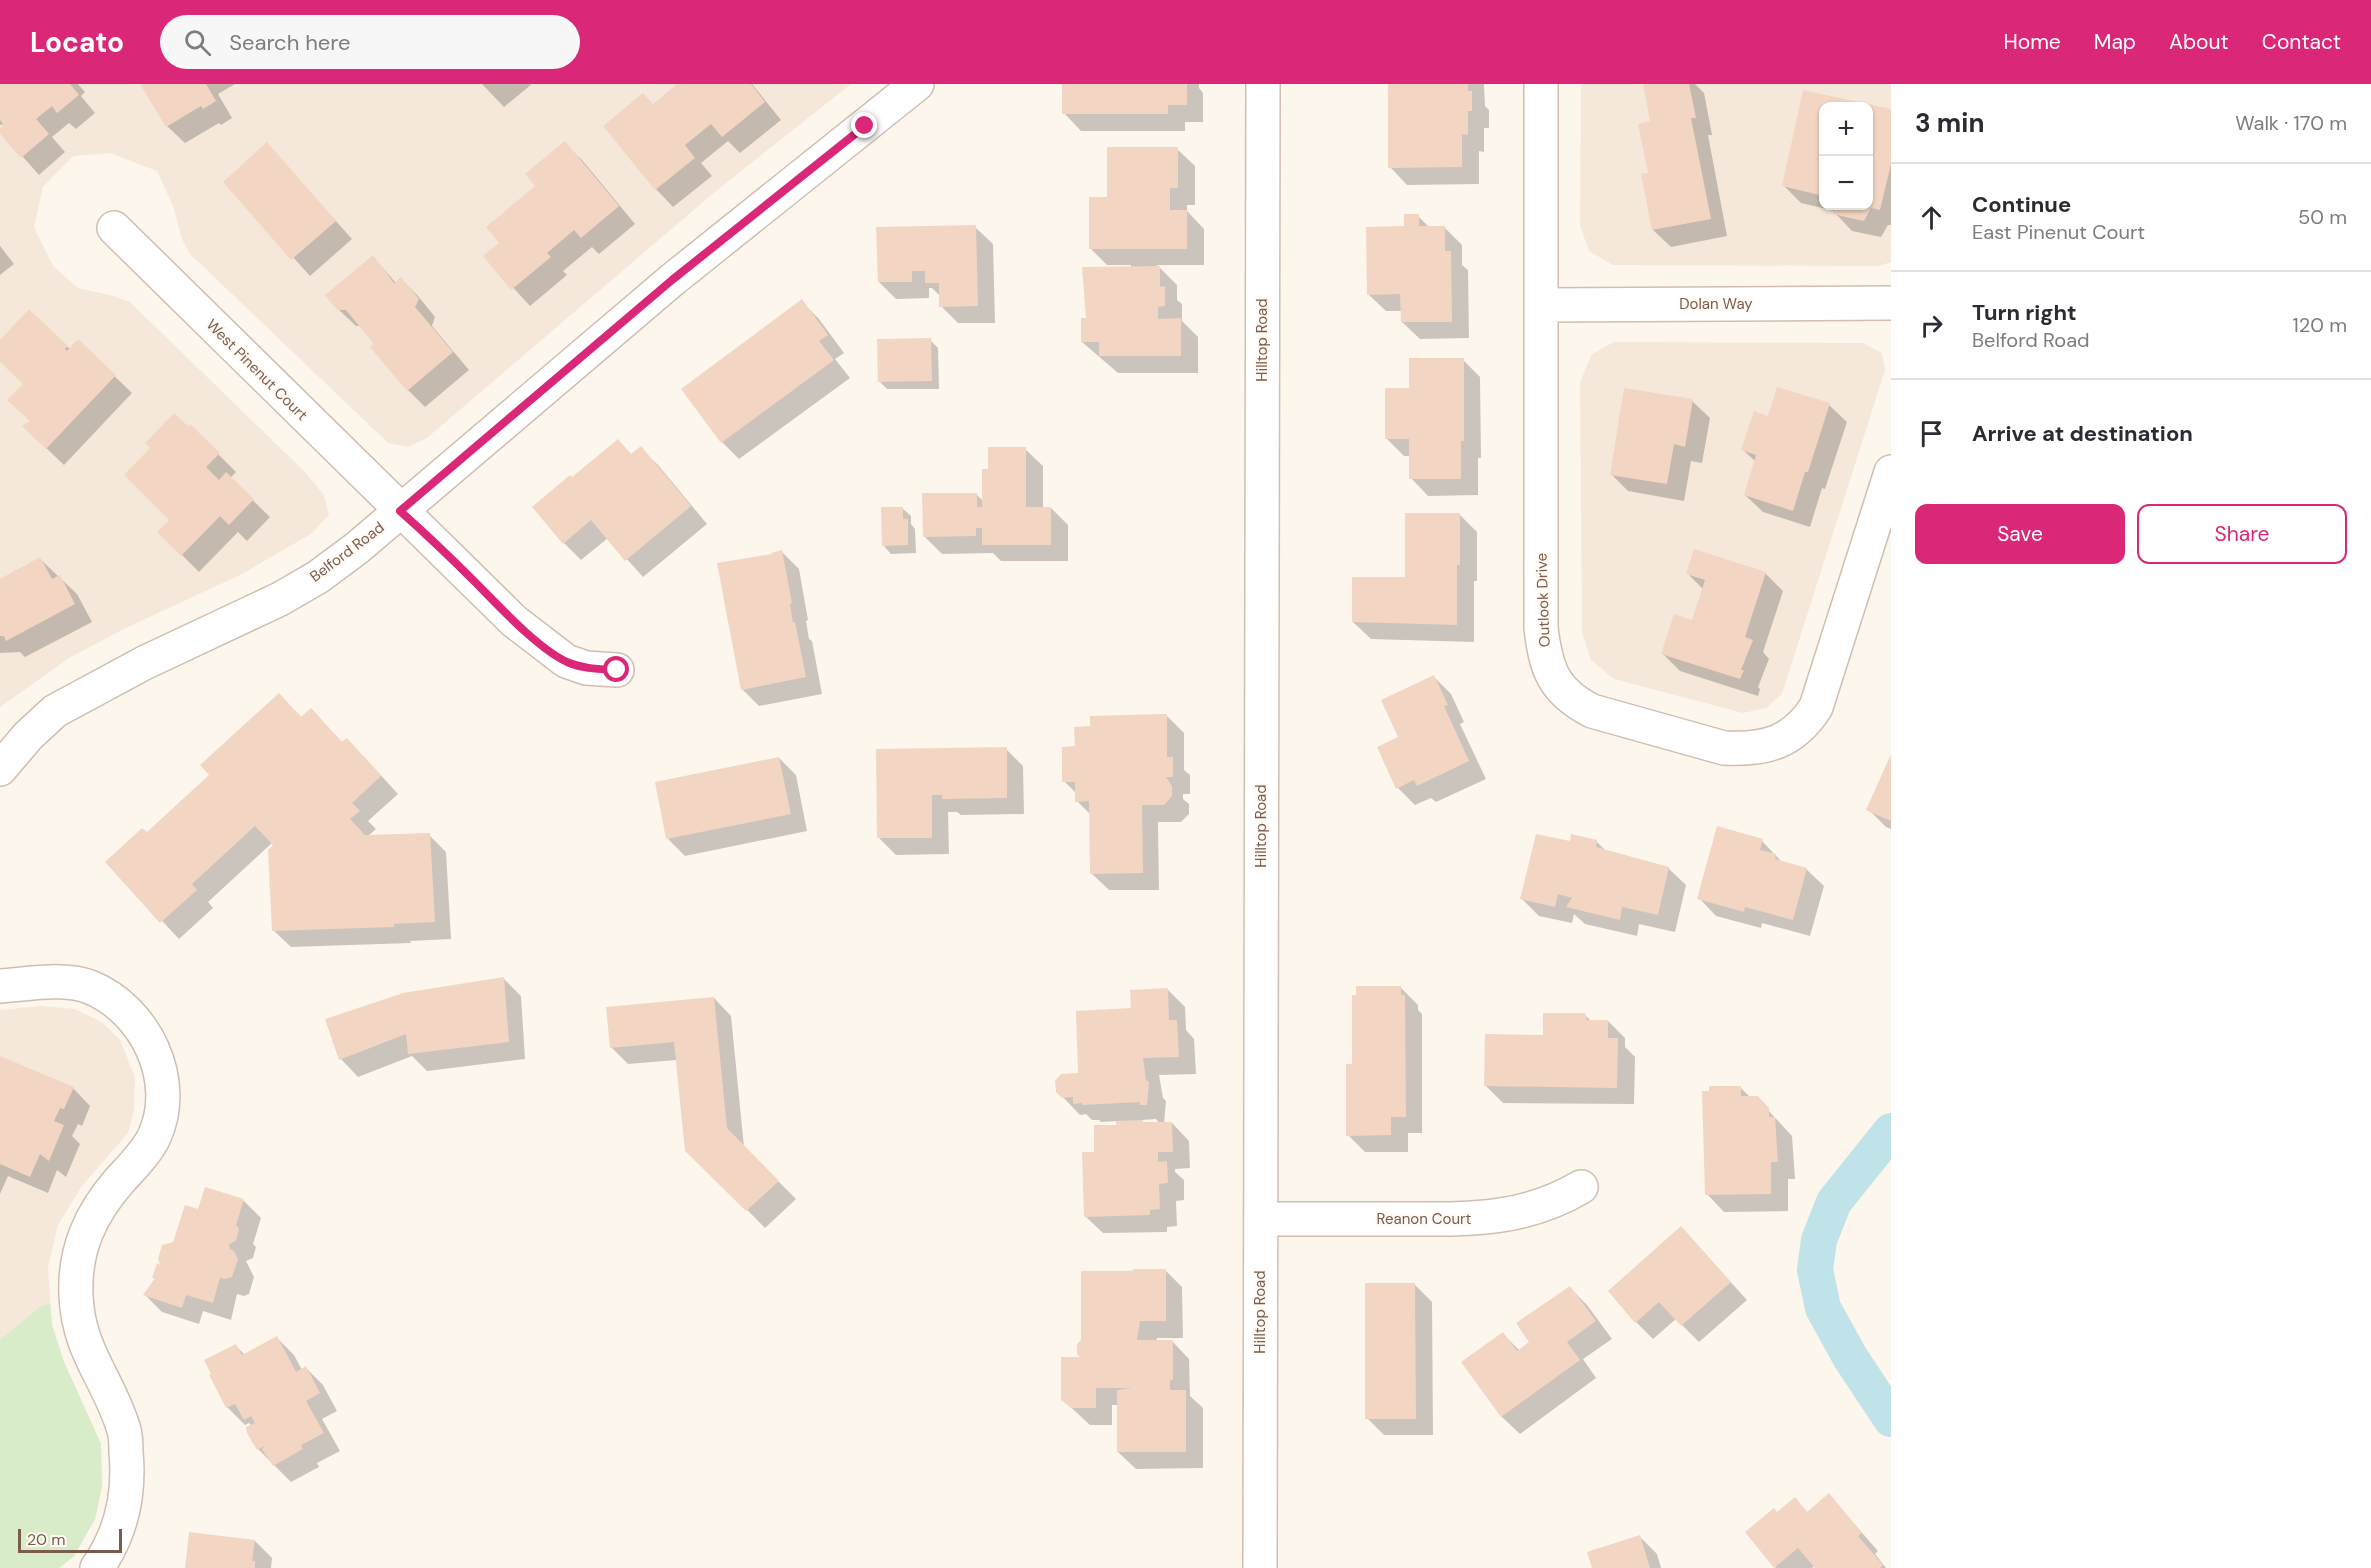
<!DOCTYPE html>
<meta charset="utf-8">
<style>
body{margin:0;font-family:"DM Sans",sans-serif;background:#f7f7f7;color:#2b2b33}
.controls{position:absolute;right:18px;top:18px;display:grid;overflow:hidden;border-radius:12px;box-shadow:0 2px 4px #0004}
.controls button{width:54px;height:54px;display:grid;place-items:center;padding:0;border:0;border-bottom:2px solid #e1e1e2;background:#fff;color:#2b2b33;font:30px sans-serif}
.scale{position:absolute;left:18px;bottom:15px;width:104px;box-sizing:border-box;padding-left:6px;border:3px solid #7a5c4d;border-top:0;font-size:16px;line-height:21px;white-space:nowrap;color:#7a5c4d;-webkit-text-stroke:4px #fffaf3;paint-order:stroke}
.stop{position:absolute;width:18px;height:18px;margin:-14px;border:4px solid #db2777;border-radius:50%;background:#fff}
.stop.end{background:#db2777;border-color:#fff;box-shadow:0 2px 6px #0008}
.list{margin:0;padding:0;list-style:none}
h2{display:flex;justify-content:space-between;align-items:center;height:78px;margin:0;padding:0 24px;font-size:26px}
h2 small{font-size:20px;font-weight:400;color:#7c7c81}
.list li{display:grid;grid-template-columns:39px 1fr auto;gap:18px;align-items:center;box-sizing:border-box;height:108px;padding:0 24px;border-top:2px solid #e1e1e2}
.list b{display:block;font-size:22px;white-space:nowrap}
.list p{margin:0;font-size:20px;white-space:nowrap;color:#7c7c81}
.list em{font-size:20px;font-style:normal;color:#7c7c81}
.actions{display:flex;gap:12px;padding:18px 24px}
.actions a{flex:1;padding:14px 0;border:2px solid #db2777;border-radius:12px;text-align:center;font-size:21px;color:#db2777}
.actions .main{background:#db2777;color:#fff}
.icon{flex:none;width:33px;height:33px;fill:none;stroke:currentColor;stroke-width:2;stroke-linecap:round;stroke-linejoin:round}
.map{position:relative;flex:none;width:1891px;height:1484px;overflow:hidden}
header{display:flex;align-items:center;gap:36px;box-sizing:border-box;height:84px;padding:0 30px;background:#db2777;color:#fff}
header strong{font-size:28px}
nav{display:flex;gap:33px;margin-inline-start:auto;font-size:21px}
.search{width:420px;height:54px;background:#f7f7f7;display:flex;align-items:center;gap:15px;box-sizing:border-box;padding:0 21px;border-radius:33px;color:#7c7c81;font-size:22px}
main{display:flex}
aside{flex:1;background:#fff}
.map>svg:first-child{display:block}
.residential{fill:#f5e8da;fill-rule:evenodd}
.green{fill:#d8ecc9}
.shadow{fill:#0003;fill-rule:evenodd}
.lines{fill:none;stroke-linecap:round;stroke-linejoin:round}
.canal{stroke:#bfe3e8;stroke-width:36}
.building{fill:#f3d5c3}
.street-casing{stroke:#d1beb0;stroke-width:36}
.street{stroke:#fff;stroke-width:33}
.route{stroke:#db2777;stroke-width:8}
.labels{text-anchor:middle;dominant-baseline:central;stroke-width:4.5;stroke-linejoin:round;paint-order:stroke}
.street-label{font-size:15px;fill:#7a5c4d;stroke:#fffaf3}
</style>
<header>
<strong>Locato</strong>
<div class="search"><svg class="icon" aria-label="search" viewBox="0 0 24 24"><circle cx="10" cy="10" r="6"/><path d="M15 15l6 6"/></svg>Search here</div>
<nav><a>Home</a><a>Map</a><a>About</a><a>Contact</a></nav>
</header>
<main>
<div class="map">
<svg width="1891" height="1484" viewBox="0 0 1891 1484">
<rect width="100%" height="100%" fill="#fdf6ec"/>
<path class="residential" d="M0 0H851L716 107 427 354 408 363 388 359 189 169 182 155 173 122 157 87 110 69 73 72 43 103 34 143 53 182 78 204 114 212 130 218 305 388 324 411 329 431 311 450 242 490 126 544 69 574 0 623Z
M1581 0H1891V178L1879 182 1613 181 1589 167 1580 142ZM1824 22H1868V122H1824Z
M1614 258 1863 259 1882 269 1885 286 1782 610 1766 624 1743 629 1614 595 1591 576 1582 549 1580 298 1592 270Z
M41 922 75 925 103 939 120 956 135 993 134 1025 128 1049 82 1102 58 1141 48 1183 52 1241 64 1278 101 1360 102 1403 95 1435 74 1472 59 1484H0V926Z"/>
<path class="green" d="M50 1220 52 1241 64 1278 101 1360 102 1403 95 1435 74 1472 59 1484H0V1256L41 1222Z"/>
<path class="shadow" d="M0 0H78L85 8 81 12 95 29 76 45 69 39 52 53 65 68 39 91 0 47 7 40 0 41Z
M142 0H235L218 10 232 34 221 41 219 39 185 59 167 42Z
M482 0H532L504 23Z
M680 0H752L781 36 740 69 728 57 701 79 712 92 673 123 656 105 654 21Z
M1064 0H1199V4L1203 9V38H1185V47H1081L1064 29Z
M1389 0H1484L1485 22 1489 26V44H1484V68L1479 67V100L1407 101 1390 83Z
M1645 0H1695L1704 9 1712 51H1708L1727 152 1671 163 1653 146 1649 90 1652 38Z
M1804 8 1891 27V141H1888L1881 153 1852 147 1835 129V127L1801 119 1784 102ZM1824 22H1868V122H1824Z
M564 59 582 76 635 140 599 170 592 163 563 187 567 191 530 222 485 173 501 159Z
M267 60 352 155 310 192 225 98Z
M1177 65 1195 82V121H1187V127L1204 145V181H1157L1177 201V216L1182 220V237L1198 253V289H1118L1082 258 1088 236 1131 184V181H1107L1090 164 1109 115Z
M1418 132 1430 144 1444 143 1462 161V181L1468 186 1469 254 1420 255 1402 238V227H1386L1368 210 1406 144Z
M975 143 993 160 995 239H958L941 222 940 212 932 204H929V214L896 215 879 198Z
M0 162 14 180 0 191Z
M373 173 396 199 401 195 418 212 435 233 432 242 469 286 425 323 408 306 361 242H356L338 225Z
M801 217 819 235 844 269 835 275 850 294 739 375 722 358 683 306Z
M29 227 70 265 78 257 132 309 64 381 41 359 24 300 0 277V258Z
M930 256 938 264 939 305H887L879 297Z
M1463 276 1480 293 1481 374H1478V411L1428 412 1411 394V372H1404L1387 355 1411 305Z
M1692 317 1710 334 1702 379 1691 377 1684 417 1628 407 1611 390Z
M1829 321 1847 338 1825 405 1822 404 1810 443 1763 428 1745 411 1756 378 1743 366 1769 334Z
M190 342 236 388 230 394 270 433 247 457 238 448 199 488 159 448 171 436 188 344Z
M618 357 632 371 640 364 658 381 707 440 643 493 608 454 581 476 564 459 573 395Z
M1025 365 1043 382V424H1051L1068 441V477H1001L993 469 942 470 924 452 976 410 984 418 990 387Z
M902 424 911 432V440L915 445 916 469 891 470 883 461Z
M1460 431 1477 448V497H1474V558L1371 555 1353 538 1406 494Z
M782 468 799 485 808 536 806 537 809 555 812 557 822 610 759 622 742 605 775 472Z
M40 475 77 510 92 538 25 573 20 568 0 569V496Z
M1765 489 1783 507 1763 568 1769 575 1758 603 1760 605 1758 612 1680 587 1663 570 1693 537 1703 505 1688 490Z
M1434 593 1451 610 1464 638 1460 640 1486 695 1436 718 1431 714 1415 721 1398 704 1400 654Z
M279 611 302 634 364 673 398 710 368 737 376 745 367 753 429 751 446 768 451 855 410 857 411 859 291 863 273 846 275 761 272 759 208 818 213 824 179 855 107 778 147 750 212 691Z
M1166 631 1184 649V686L1190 691V710H1183V715L1189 720V730L1181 738H1158L1159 806H1109L1091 789V731L1077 717V710L1064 697 1076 664Z
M1006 665 1023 682 1024 730 961 731 957 728H948L949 770 896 771 879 754 878 667Z
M1891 673V745L1886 743 1868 725Z
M779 674 796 691 807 747 685 772 668 755Z
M1596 757 1607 768 1668 784 1686 801 1675 848 1639 840 1637 852 1585 840 1574 830 1572 839 1539 832 1522 815 1571 759Z
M1762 757 1782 778 1806 785 1824 802 1810 852 1762 839 1761 844 1716 832 1699 814Z
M504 895 521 912 525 975 427 987 412 972 358 993 341 975 327 936Z
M1400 903 1418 921V926L1422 930V1049H1408V1068H1365L1348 1051 1354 981Z
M1168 906 1185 923 1186 946 1194 955 1196 990 1159 991 1163 1014 1166 1017 1164 1040 1172 1039 1189 1057 1190 1084 1175 1085V1088L1184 1096V1116L1176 1117 1177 1142 1167 1143V1148L1103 1149 1085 1132 1096 1069 1118 1042V1037L1101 1038 1099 1036H1092L1086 1030 1080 1031 1057 1007 1080 990 1132 925ZM1156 1035 1160 1040H1145L1141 1036Z
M714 914 731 932 744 1063 796 1115 765 1144 686 1064 677 976 628 980 611 963Z
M1585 931 1591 937H1608L1625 954V963L1635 973 1634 1020 1503 1019 1486 1002 1545 953Z
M0 974 73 1004 90 1022 82 1042 78 1040 72 1052 80 1060 66 1093 57 1086 48 1109 8 1092 0 1110Z
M1740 1003 1751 1014H1757L1792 1052 1795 1095H1788V1127L1724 1128 1707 1110Z
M206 1105 244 1117 261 1134 253 1160 256 1163 253 1174 246 1177 254 1193 249 1210 244 1212 237 1210 231 1236 203 1227 199 1240 162 1228 145 1211 156 1196 154 1193 163 1183 174 1160 199 1127Z
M1698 1162 1747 1216 1699 1258 1676 1235 1653 1255 1636 1238Z
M1165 1186 1182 1203 1183 1254H1157L1156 1257H1172L1189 1275 1190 1312 1203 1324V1384L1136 1385 1118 1368V1321H1112V1341H1090L1062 1315 1083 1274V1188Z
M1415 1201 1432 1218 1433 1351H1384L1367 1334Z
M1570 1204 1587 1221 1612 1255 1583 1275 1596 1294 1520 1350 1502 1333 1463 1278 1503 1250 1520 1267 1532 1258Z
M277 1254 294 1271 302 1286 306 1284 323 1301 337 1327 322 1335 340 1367 317 1379 319 1383 291 1398 258 1365 252 1342 249 1339 245 1341 227 1323 211 1292 236 1262 245 1271Z
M1829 1411 1878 1467 1875 1470 1886 1484H1817L1815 1482 1812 1484H1776L1747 1448 1777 1429 1795 1415 1808 1429Z
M1639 1452 1657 1470 1661 1484H1593Z
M255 1457 272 1474 271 1484H185Z"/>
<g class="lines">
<path class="canal" d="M1891 1047 1834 1118 1819 1156 1815 1186 1823 1224 1850 1273 1891 1335"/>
</g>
<path class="building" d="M0 0H70L79 11 57 29 52 22 36 35 49 50 21 74 0 50V44L4 41 0 36Z
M140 0H206L216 17 203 25 201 22 166 43Z
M677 0H751L765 18 722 53 711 40 685 61 695 74 655 106 603 42 643 9 653 20Z
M1062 0H1187V21H1168V30H1062Z
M1388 0H1468V7H1472V27H1468V51L1462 50V83L1388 84Z
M1643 0H1689L1696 34H1691L1711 135 1652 146 1641 90 1648 89 1638 40 1650 37Z
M1803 6 1891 25V80L1880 126 1871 124 1864 137 1833 130 1835 122H1868V22H1824V112L1782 102Z
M565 57 619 122 581 154 574 146 547 169 551 173 511 206 483 172 499 159 486 143 535 102 525 90Z
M267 58 336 137 291 176 223 98Z
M1107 63H1178V104H1170V126H1187V165H1089V113H1107Z
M1404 130H1419V142H1445V167H1451L1452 238H1401L1400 210 1367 211 1366 143 1404 142Z
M976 141 978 222 939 223V199H925V187H912V198H878L876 143Z
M373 171 394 199 401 193 419 215 415 223 453 268 407 307 370 263 374 260 346 226H337L325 211Z
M1160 182V203L1165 202V222L1158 223V235L1181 234V272H1099V258H1081V234H1086L1082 183Z
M802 215 828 251 819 257 834 276 721 359 681 305Z
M29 225 68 262 65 265 67 267 78 255 116 291 46 365 22 342 30 337 7 316 23 300 0 278V256Z
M931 254 932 297 878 298 877 255Z
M1409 274H1464V357H1461V395H1409V355H1385V304H1409Z
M1777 303 1830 319 1808 388H1805L1793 427 1744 411 1756 371 1741 366 1754 327 1768 332Z
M1624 304 1693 315 1685 363 1674 360 1667 400 1610 391Z
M174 329 188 342 190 340 220 369 206 383 219 396 226 388 254 415 229 441 220 432 181 472 157 448 169 436 124 391 150 364 145 359Z
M618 355 631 370 641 362 691 422 625 477 591 436 563 460 532 423 570 391 572 393Z
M988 363H1026V423H1051V461H982V444H976V452L923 453 922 409H977V423H982V385H988Z
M881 423H903V435H908V461L882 462Z
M1405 429H1460V481H1457V541L1352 538V493H1405Z
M1694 465 1766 488 1745 553 1753 556 1741 586H1744L1740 595 1661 570 1674 530 1692 536 1705 496 1686 490Z
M782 466 792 519 790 520 793 539 795 538 806 593 741 606 717 479 772 470 771 469Z
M40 473 52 495 60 491 75 520 6 557 4 552H0V495Z
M1434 591 1448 621 1444 622 1469 677 1417 702 1414 696 1396 705 1377 663 1398 653 1381 616Z
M279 609 301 633 311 624 342 658 347 654 381 692 352 719 360 727 350 735 365 751 430 749 435 838 394 840V843L272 847 268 766 273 761 255 742 192 800 197 806 160 839 105 778 142 744 147 748 209 691 200 681Z
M1162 630H1167V673H1173V693H1166L1172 702V712L1164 721H1142L1143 789 1090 790 1089 717 1075 718V698H1062V663L1075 662 1074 643 1090 642V632Z
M1007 663V714L942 715V711H932V754H877L876 665Z
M1891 670V737L1866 726Z
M779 673 791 730 666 755 655 698Z
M1717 742 1763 755 1760 766 1776 770 1775 775 1807 784 1793 836 1745 823 1744 828 1697 815Z
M1536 750 1570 757 1571 750 1597 756 1596 763 1669 783 1658 831 1622 823 1620 836 1566 823 1572 814 1558 810 1555 823 1520 815Z
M504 893 509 958 408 970 406 950 339 976 325 935 403 909Z
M1356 902H1401V911H1405L1406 1033H1391V1051L1346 1052V980H1352V911H1356Z
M1168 904 1169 936H1177L1179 973 1143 974 1146 996 1149 998 1147 1021H1139L1140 1018 1082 1021V1019L1073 1020V1013L1062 1014 1056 1008 1055 997 1061 990 1078 989 1076 927 1131 924 1130 906Z
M714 913 727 1044 779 1097 746 1127 685 1067 674 958 610 964 606 923Z
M1543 929H1585L1587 936H1608V954H1618L1617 1004 1484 1002 1485 950 1543 951Z
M0 972 74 1003 64 1025 60 1024 54 1037 64 1041 49 1077 40 1070 30 1093 0 1080Z
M1709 1002H1741V1012H1758L1769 1024V1033H1775L1778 1078H1771V1110L1705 1111 1702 1007H1709Z
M1143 1036V1038H1172L1173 1068H1158V1078L1167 1077 1168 1099 1159 1100 1160 1125 1150 1126V1131L1084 1133 1082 1068H1094V1041H1116V1037Z
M205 1103 244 1115 236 1141 239 1145 236 1157 229 1160 230 1165 234 1167 238 1175 232 1193 225 1195 220 1194 213 1219 186 1211 182 1224 143 1211 155 1194H152L157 1179 160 1181 158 1175 162 1161 173 1158 185 1121 198 1125Z
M1681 1142 1731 1198 1681 1242 1659 1218 1635 1239 1608 1207Z
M1133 1185H1166V1237H1140L1137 1256H1173V1296H1170V1306H1186V1368H1117V1306L1132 1304H1096V1324H1071L1061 1316V1273H1080L1077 1270V1260L1081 1256V1187H1133Z
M1365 1199H1415L1416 1335H1365Z
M1570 1202 1596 1237 1567 1258 1580 1276 1501 1333 1461 1278 1503 1248 1517 1267 1529 1258 1516 1239Z
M277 1252 296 1288 306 1282 320 1309 306 1317 324 1349 301 1361 303 1365 273 1382 262 1365 265 1362 257 1366 247 1349 246 1343 255 1339 251 1332 244 1336 235 1320 226 1324 209 1291 211 1290 204 1276 236 1260 242 1271Z
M1829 1409 1862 1449 1858 1452 1883 1481 1880 1484H1815L1798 1464 1774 1484 1745 1448 1774 1424 1777 1428 1795 1413 1807 1428Z
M189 1448 255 1456 252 1477H255V1484H185Z
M1640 1451 1650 1484H1592L1587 1468Z"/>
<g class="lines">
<defs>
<path id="street" d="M1541 0V544C1546 585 1553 607 1592 627L1724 664C1765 666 1793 659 1816 623L1891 388
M114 144 514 537 566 577 586 584 617 586
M1541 221 1891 219
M0 685 28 652 55 627 144 579 280 515 318 493 357 464 672 196 917 0
M0 902C28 900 64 893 90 903 146 926 180 997 154 1053 147 1068 131 1084 120 1096 91 1129 74 1165 76 1211 78 1268 109 1295 124 1346 126 1353 126 1361 126 1368 130 1410 121 1450 97 1484
M1261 1135C1305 1135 1349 1135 1394 1135 1462 1135 1520 1139 1581 1103
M1260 1484 1263 0"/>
</defs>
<use href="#street" class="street-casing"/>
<use href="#street" class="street"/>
</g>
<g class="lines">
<path class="route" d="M617 586C600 585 583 585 567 578 537 564 498 521 474 497 450 473 426 450 400 427L672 196 865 42"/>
</g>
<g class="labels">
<g class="street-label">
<text x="1716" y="220">Dolan Way</text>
<text transform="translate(1262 256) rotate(-90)">Hilltop Road</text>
<text transform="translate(257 286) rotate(45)">West Pinenut Court</text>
<text transform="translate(347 468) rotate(-37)">Belford Road</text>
<text transform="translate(1543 516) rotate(-92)">Outlook Drive</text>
<text transform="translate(1261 742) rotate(-90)">Hilltop Road</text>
<text x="1424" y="1135">Reanon Court</text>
<text transform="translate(1260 1228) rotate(-90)">Hilltop Road</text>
</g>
</g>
</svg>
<div class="controls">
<button>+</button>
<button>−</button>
</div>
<div class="scale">20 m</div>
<div class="stop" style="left:617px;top:586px"></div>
<div class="stop end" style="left:865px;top:42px"></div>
</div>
<aside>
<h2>3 min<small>Walk · 170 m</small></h2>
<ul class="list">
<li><svg class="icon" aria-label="ahead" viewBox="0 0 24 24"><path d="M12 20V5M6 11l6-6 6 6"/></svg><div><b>Continue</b><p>East Pinenut Court</p></div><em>50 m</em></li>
<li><svg class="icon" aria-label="right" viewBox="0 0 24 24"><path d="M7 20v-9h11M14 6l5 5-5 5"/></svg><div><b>Turn right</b><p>Belford Road</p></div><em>120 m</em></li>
<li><svg class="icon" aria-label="arrive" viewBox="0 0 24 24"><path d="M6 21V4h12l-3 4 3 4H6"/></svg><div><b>Arrive at destination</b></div></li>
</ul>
<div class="actions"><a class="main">Save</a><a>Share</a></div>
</aside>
</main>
